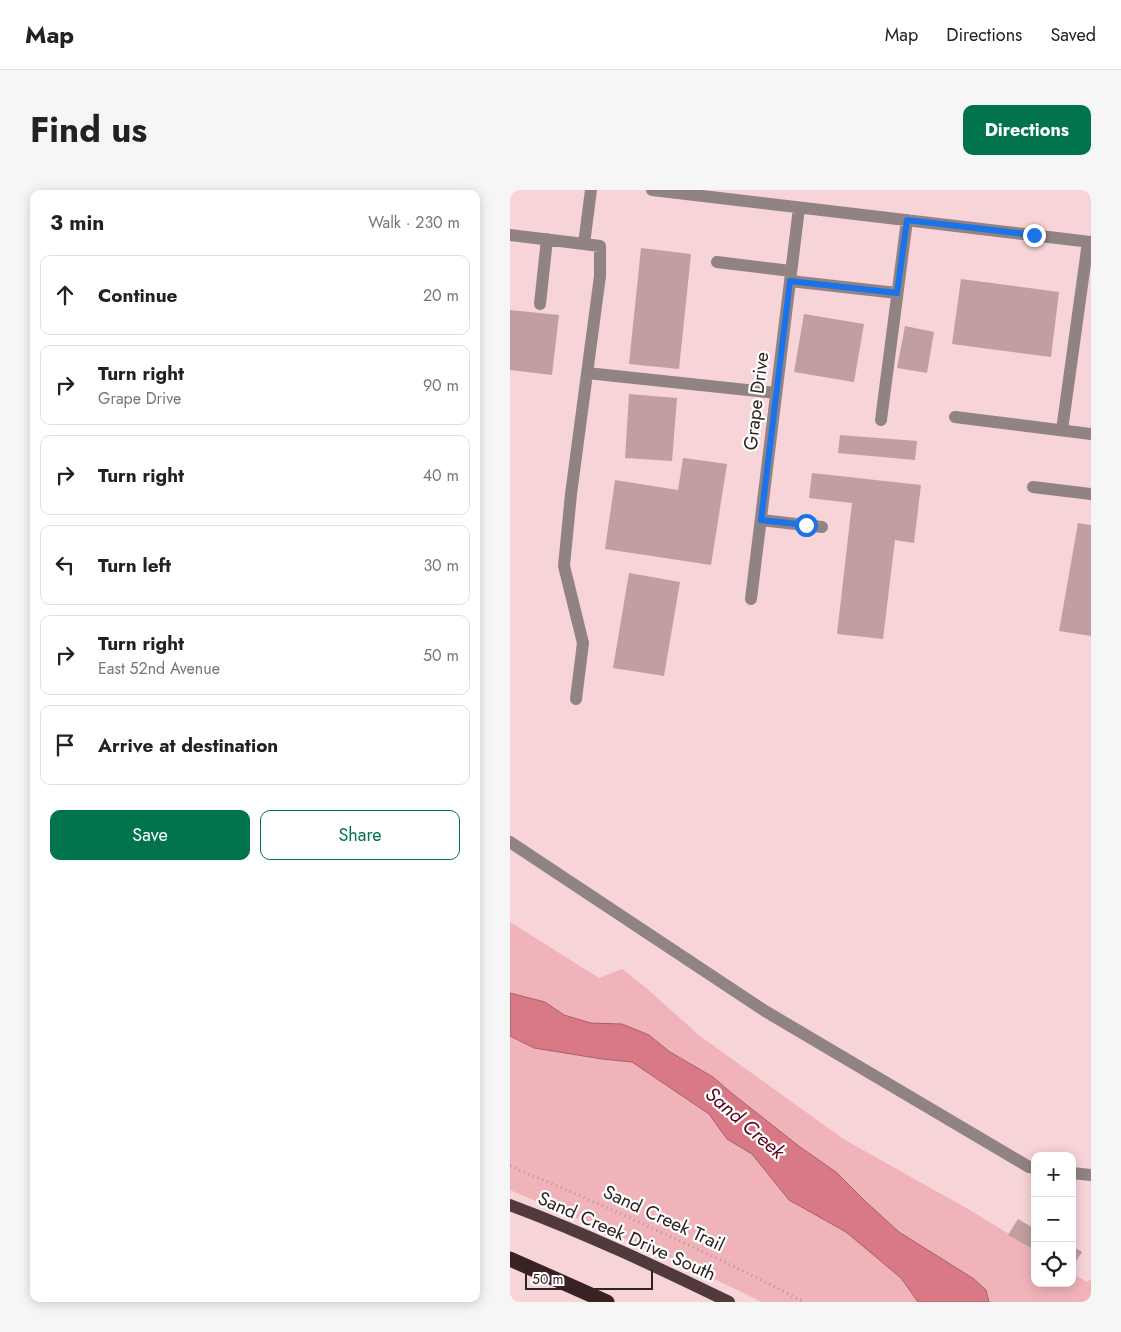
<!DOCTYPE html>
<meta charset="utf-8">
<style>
body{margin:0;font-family:Jost,sans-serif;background:#f6f6f6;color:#222}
.controls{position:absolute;right:15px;bottom:15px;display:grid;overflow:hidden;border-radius:10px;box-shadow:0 2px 12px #0003}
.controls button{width:45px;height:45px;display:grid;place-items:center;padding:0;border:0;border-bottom:1px solid #e0e0e0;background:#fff;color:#222;font:25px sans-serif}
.scale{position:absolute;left:15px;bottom:12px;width:128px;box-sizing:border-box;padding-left:5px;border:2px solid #302324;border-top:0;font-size:14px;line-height:18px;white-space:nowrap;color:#302324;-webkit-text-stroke:4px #fff;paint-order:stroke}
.stop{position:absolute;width:15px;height:15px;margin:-11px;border:4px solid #1a73e8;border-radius:50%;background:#fff}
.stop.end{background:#1a73e8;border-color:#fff;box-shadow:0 1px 5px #0008}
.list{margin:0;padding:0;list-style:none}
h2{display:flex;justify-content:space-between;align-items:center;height:65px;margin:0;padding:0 20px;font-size:21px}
h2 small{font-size:16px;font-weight:400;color:#767676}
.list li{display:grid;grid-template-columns:32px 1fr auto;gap:15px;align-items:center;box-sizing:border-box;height:80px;margin:0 10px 10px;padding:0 10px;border:1px solid #e0e0e0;border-radius:10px}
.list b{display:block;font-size:19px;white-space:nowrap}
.list p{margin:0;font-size:16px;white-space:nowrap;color:#767676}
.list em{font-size:16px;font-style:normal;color:#767676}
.actions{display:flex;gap:10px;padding:15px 20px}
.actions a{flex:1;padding:11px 0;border:1px solid #01744f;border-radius:10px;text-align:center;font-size:18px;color:#01744f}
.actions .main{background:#01744f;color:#fff}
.icon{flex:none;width:28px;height:28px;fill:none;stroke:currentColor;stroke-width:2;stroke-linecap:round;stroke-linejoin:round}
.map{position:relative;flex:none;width:581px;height:1112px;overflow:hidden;border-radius:10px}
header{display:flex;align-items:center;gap:30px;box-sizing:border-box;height:70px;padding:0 25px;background:#fff;border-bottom:1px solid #e0e0e0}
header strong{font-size:24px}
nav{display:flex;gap:28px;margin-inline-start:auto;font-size:18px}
.intro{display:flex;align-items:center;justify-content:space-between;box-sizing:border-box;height:120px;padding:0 30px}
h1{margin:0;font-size:35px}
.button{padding:12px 22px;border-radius:10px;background:#01744f;color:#fff;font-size:18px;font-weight:700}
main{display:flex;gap:30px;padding:0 30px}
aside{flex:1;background:#fff;border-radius:10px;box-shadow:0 2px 12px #0003}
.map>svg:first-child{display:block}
.green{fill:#f0b3b9}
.water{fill:#d97986;stroke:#a65f69}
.building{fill:#c09ea1}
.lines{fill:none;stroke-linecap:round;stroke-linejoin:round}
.path{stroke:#b19698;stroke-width:3;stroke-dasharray:1 4;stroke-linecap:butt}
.minor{stroke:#918384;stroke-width:12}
.major{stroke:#513a3c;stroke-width:12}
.highway{stroke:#3a2124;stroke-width:15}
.route{stroke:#1a73e8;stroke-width:6}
.labels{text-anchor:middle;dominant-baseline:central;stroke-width:4.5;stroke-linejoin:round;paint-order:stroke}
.street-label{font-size:19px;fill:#302324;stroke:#fff}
.water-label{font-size:20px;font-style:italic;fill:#5c021e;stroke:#fff}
</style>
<header>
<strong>Map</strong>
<nav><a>Map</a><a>Directions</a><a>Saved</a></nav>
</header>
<div class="intro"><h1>Find us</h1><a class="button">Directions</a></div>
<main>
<aside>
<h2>3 min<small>Walk · 230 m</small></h2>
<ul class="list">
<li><svg class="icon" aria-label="ahead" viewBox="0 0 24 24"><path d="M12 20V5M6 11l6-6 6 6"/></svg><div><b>Continue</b></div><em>20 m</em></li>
<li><svg class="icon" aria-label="right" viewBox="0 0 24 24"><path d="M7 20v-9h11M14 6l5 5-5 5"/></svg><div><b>Turn right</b><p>Grape Drive</p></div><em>90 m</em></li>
<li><svg class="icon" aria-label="right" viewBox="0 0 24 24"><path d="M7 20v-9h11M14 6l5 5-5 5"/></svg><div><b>Turn right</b></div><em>40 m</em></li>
<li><svg class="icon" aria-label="left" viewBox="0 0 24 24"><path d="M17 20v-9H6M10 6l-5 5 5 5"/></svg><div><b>Turn left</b></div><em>30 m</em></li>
<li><svg class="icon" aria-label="right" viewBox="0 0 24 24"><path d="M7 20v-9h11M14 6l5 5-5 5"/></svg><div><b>Turn right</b><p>East 52nd Avenue</p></div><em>50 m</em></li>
<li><svg class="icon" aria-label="arrive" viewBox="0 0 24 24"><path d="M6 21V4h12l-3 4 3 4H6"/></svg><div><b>Arrive at destination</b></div></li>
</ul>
<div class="actions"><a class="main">Save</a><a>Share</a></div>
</aside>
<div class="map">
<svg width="581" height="1112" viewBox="0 0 581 1112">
<rect width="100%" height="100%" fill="#f7d4d7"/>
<path class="green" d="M0 732 89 788 112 779 134 796 190 846 335 950 458 1019 525 1060V1093H562V1083L577 1092 581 1089V1112H479L476 1100 464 1089 389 1042 354 1010 326 982 290 957 219 901 203 887 160 862 139 845 112 834 81 833 54 825 35 812 0 803Z
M0 846 24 858 92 869 122 872 199 924 217 949 242 964 279 1010 336 1042 391 1088 408 1112H252L163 1069 0 1000Z"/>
<path class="water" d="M0 803 35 812 54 825 81 833 112 834 139 845 160 862 203 887 219 901 290 957 326 982 354 1010 389 1042 464 1089 476 1100 479 1112H408L391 1088 336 1042 279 1010 242 964 217 949 199 924 122 872 92 869 24 858 0 846Z"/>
<path class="building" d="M131 58 181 64 169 179 119 174Z
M451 89 549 102 541 167 442 154Z
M0 120 49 125 42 185 0 180Z
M294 124 354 134 344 192 284 182Z
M395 136 424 142 417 183 387 178Z
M119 204 167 208 162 271 115 268Z
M330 245 407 251 405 270 328 263Z
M173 268 217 274 201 375 95 359 105 290 168 300Z
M302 283 411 295 404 353 385 350 373 449 327 444 342 313 299 308Z
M568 333 581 335V446L549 441Z
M119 383 170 392 154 486 103 478Z
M508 1029 525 1039V1060L498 1045Z
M562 1056 572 1062 562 1077Z"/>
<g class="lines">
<path class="path" d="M0 976C100 1018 198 1062 294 1112"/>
<path class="minor" d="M142 0 581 52
M0 45 74 54 81 0
M207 72 281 81
M280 91 387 103
M30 114 37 49
M77 183 266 203
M445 227 581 244
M371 230 397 30
M552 240 578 52
M523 297 581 304
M251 330 312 337
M241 409 289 18
M66 509 73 453 54 376 61 304 90 86V56L74 54
M0 652 255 821 519 977 525 978
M562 983 581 985"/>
<path class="major" d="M0 1015C75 1043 147 1077 219 1112"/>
<path class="highway" d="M0 1069 97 1112"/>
</g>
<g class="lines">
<path class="route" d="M296 335 251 330 280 91 387 103 397 30 524 45"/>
</g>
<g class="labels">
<g class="street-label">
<text transform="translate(246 211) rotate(-83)">Grape Drive</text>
<text transform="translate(154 1028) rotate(25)">Sand Creek Trail</text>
<text transform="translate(117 1046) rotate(24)">Sand Creek Drive South</text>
</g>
<g class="water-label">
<text transform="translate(235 933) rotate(41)">Sand Creek</text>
</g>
</g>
</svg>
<div class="controls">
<button>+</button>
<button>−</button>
<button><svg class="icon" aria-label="locate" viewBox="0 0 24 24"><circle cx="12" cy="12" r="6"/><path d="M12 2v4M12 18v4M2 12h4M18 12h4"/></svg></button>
</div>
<div class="scale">50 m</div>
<div class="stop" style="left:296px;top:335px"></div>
<div class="stop end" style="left:524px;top:45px"></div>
</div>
</main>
